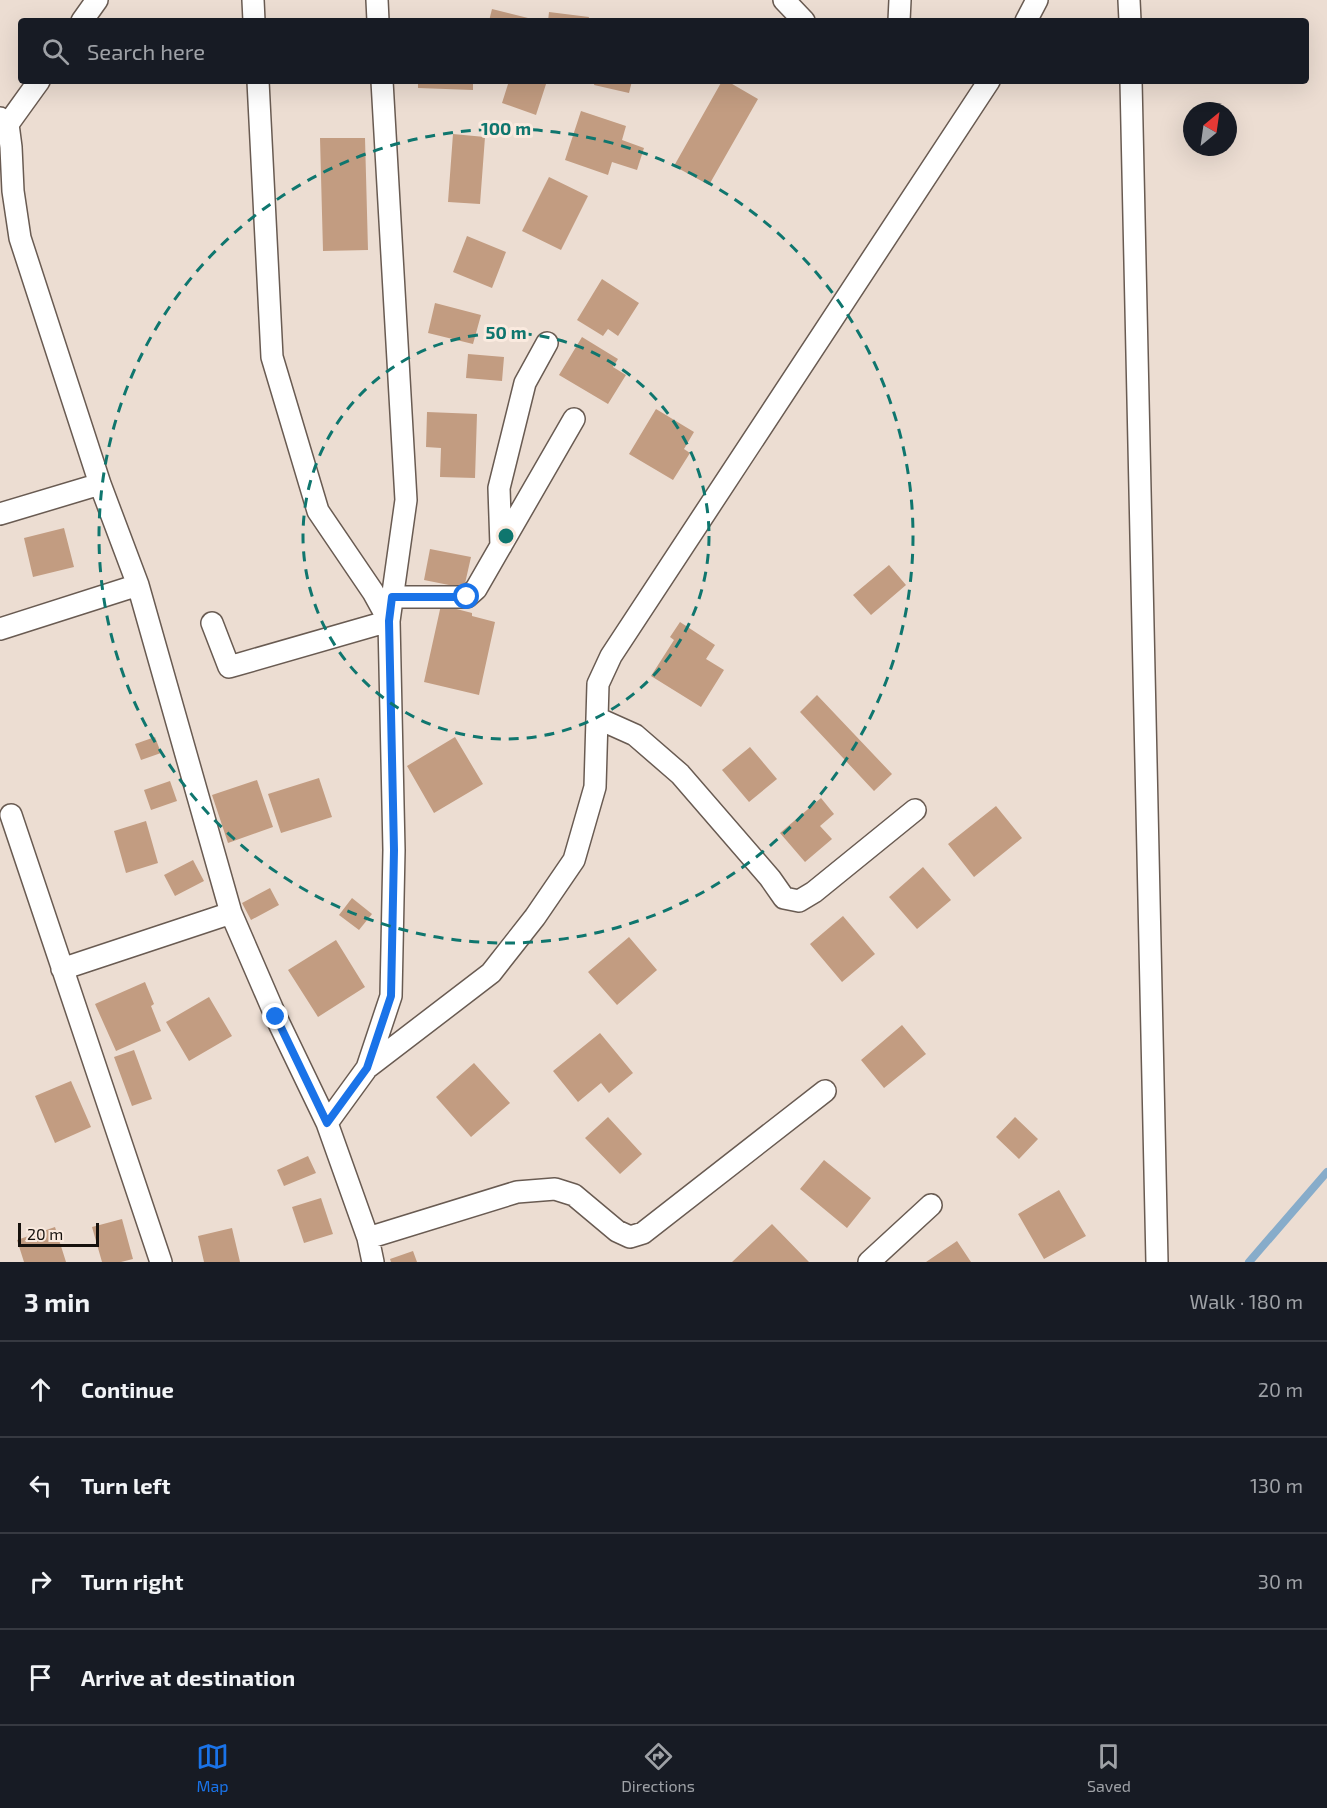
<!DOCTYPE html>
<meta charset="utf-8">
<style>
body{margin:0;font-family:"Exo 2",sans-serif;background:#242831;color:#f1f3f6}
.compass{position:absolute;left:1183px;top:102px;width:54px;height:54px;border-radius:50%;background:#171b24;box-shadow:0 6px 24px #0002;rotate:29deg}
.scale{position:absolute;left:18px;bottom:15px;width:81px;box-sizing:border-box;padding-left:6px;border:3px solid #16110d;border-top:0;font-size:16px;line-height:21px;white-space:nowrap;color:#16110d;-webkit-text-stroke:4px #faeadf;paint-order:stroke}
.stop{position:absolute;width:18px;height:18px;margin:-14px;border:4px solid #1a73e8;border-radius:50%;background:#fff}
.stop.end{background:#1a73e8;border-color:#fff;box-shadow:0 2px 6px #0008}
.list{margin:0;padding:0;list-style:none}
h2{display:flex;justify-content:space-between;align-items:center;height:78px;margin:0;padding:0 24px;font-size:26px}
h2 small{font-size:20px;font-weight:400;color:#9ea1a6}
.list li{display:grid;grid-template-columns:39px 1fr auto;gap:18px;align-items:center;box-sizing:border-box;height:96px;padding:0 24px;border-top:2px solid #363941}
.list b{display:block;font-size:22px;white-space:nowrap}
.list em{font-size:20px;font-style:normal;color:#9ea1a6}
.icon{flex:none;width:33px;height:33px;fill:none;stroke:currentColor;stroke-width:2;stroke-linecap:round;stroke-linejoin:round}
.map{position:relative;flex:none;width:1327px;height:1262px;overflow:hidden}
.search{position:absolute;background:#171b24;box-shadow:0 6px 24px #0002;left:18px;right:18px;top:18px;height:66px;display:flex;align-items:center;gap:15px;box-sizing:border-box;padding:0 21px;border-radius:6px;color:#9ea1a6;font-size:22px}
.sheet{height:462px;background:#171b24}
nav{display:flex;justify-content:space-around;align-items:center;box-sizing:border-box;height:84px;border-top:2px solid #363941;background:#171b24;font-size:16px;color:#9ea1a6}
nav a{display:grid;justify-items:center;gap:3px}
nav .on{color:#1a73e8}
.map>svg:first-child{display:block}
.lines{fill:none;stroke-linecap:round;stroke-linejoin:round}
.stream{stroke:#87acca;stroke-width:8}
.building{fill:#c29c81}
.minor-casing{stroke:#695b52;stroke-width:24}
.minor{stroke:#fff;stroke-width:21}
.route{stroke:#1a73e8;stroke-width:8}
.ring{fill:none;stroke:#0f766e;stroke-width:3;stroke-dasharray:10 8}
.centre{fill:#0f766e;stroke:#faeadf;stroke-width:3}
.ring-label{font-size:18px;text-anchor:middle;font-weight:bold;fill:#0f766e;stroke:#faeadf;stroke-width:6;stroke-linejoin:round;paint-order:stroke}
</style>
<div class="map">
<svg width="1327" height="1262" viewBox="0 0 1327 1262">
<rect width="100%" height="100%" fill="#ecddd2"/>
<g class="lines">
<path class="stream" d="M1249 1262 1327 1172"/>
</g>
<path class="building" d="M492 9 536 20V21H489Z
M549 12 589 17 588 21H548Z
M418 81H473V90L418 88Z
M509 81H547L536 115 502 103Z
M595 81H632L629 93 594 85Z
M722 81H727L758 99 709 185 674 166Z
M581 111 626 126 622 140 644 148 637 170 612 162 608 175 565 160Z
M453 134 485 137 480 204 448 202Z
M320 138H365L368 250 323 251Z
M549 177 588 196 561 250 522 231Z
M467 236 506 252 492 288 453 272Z
M602 279 639 303 618 336 608 329 603 336 577 320Z
M435 303 481 315 473 344 428 333Z
M582 337 618 359 613 367 626 375 608 404 559 375Z
M468 354 504 357 502 381 466 378Z
M656 409 694 432 684 449 690 453 673 480 629 454Z
M427 412 477 414 475 478 440 477 441 448 426 447Z
M64 528 74 567 33 577 24 538Z
M430 549 471 557 464 588 424 580Z
M889 565 906 585 871 615 853 595Z
M441 605 472 613V616L495 622 479 695 424 682Z
M680 622 715 645 706 659 724 670 701 707 651 676 674 640 670 637Z
M817 695 892 774 874 791 800 712Z
M155 737 161 753 141 760 135 744Z
M455 737 483 784 434 813 407 766Z
M750 747 777 779 749 802 722 770Z
M319 778 332 817 281 833 268 794Z
M257 780 273 827 228 843 212 795Z
M170 781 177 801 151 810 144 790Z
M821 798 834 814 820 826 832 839 805 862 780 833Z
M996 806 1022 838 974 877 948 844Z
M146 821 158 863 126 873 114 831Z
M193 860 204 881 175 896 164 875Z
M923 867 951 900 917 929 889 897Z
M270 888 279 905 251 920 242 903Z
M352 898 372 914 359 930 339 915Z
M843 916 875 954 842 982 810 944Z
M629 937 657 970 617 1005 588 972Z
M336 940 365 987 318 1017 288 970Z
M145 982 154 1004 151 1006 161 1031 116 1051 95 1004Z
M209 997 232 1036 189 1061 166 1022Z
M902 1025 926 1054 884 1088 861 1060Z
M600 1033 633 1073 609 1093 601 1083 578 1102 553 1071Z
M134 1050 152 1099 132 1106 114 1057Z
M474 1063 510 1103 471 1137 436 1097Z
M71 1081 91 1127 55 1143 35 1096Z
M608 1117 642 1154 620 1174 585 1138Z
M1015 1117 1038 1139 1019 1159 996 1137Z
M308 1156 316 1173 284 1186 277 1170Z
M824 1160 871 1198 847 1228 800 1189Z
M1059 1190 1086 1236 1044 1259 1018 1214Z
M321 1198 333 1234 304 1243 292 1207Z
M122 1219 133 1259 121 1262H102L92 1227Z
M772 1224 809 1262H732Z
M55 1227 66 1262H24L17 1240Z
M232 1228 240 1262H204L198 1236Z
M957 1241 971 1262H926Z
M413 1251 417 1262H391L390 1259Z"/>
<g class="lines">
<defs>
<path id="minor" d="M253 0 254 21
M377 0 378 21
M784 0 804 21
M1129 0 1130 21
M82 21 97 0
M899 21 900 0
M1026 21 1037 0
M1131 81 1157 1262
M0 118 8 124 11 147 13 191 20 238 100 484 138 585 231 913 276 1017 327 1123 368 1238 373 1262
M8 124 39 81
M0 514 100 484
M501 546 499 488 525 383 547 343
M392 597H467L476 589 574 419
M212 623 229 667 389 621 373 592 318 511 272 357 258 81
M0 629 138 585
M597 718 635 735 680 774 770 878 784 898 799 901 814 892 915 810
M11 815 161 1262
M62 969 231 913
M367 1068 491 973 535 917 574 860 595 787 598 684 611 656 989 81
M327 1123 367 1068 391 996 394 850 389 621 406 500 382 81
M368 1238 517 1192 555 1189 574 1195 617 1231 630 1237 643 1233 825 1091
M869 1262 931 1205"/>
</defs>
<use href="#minor" class="minor-casing"/>
<use href="#minor" class="minor"/>
</g>
<g class="lines">
<path class="route" d="M276 1017 327 1123 367 1068 391 996 394 850 389 621 392 597H467"/>
</g>
<g class="ring">
<circle cx="506" cy="536" r="203"/>
<circle cx="506" cy="536" r="407"/>
</g>
<circle cx="506" cy="536" r="9" class="centre"/>
<g class="ring-label">
<text x="506" y="135">100 m</text>
<text x="506" y="339">50 m</text>
</g>
</svg>
<svg class="compass" viewBox="-18 -18 36 36"><path d="M0-13l5 13h-10z" fill="#e53935"/><path d="M0 13l5-13h-10z" fill="#9ea1a6"/></svg>
<div class="scale">20 m</div>
<div class="stop" style="left:467px;top:597px"></div>
<div class="stop end" style="left:276px;top:1017px"></div>
<div class="search"><svg class="icon" aria-label="search" viewBox="0 0 24 24"><circle cx="10" cy="10" r="6"/><path d="M15 15l6 6"/></svg>Search here</div>
</div>
<section class="sheet">
<h2>3 min<small>Walk · 180 m</small></h2>
<ul class="list">
<li><svg class="icon" aria-label="ahead" viewBox="0 0 24 24"><path d="M12 20V5M6 11l6-6 6 6"/></svg><div><b>Continue</b></div><em>20 m</em></li>
<li><svg class="icon" aria-label="left" viewBox="0 0 24 24"><path d="M17 20v-9H6M10 6l-5 5 5 5"/></svg><div><b>Turn left</b></div><em>130 m</em></li>
<li><svg class="icon" aria-label="right" viewBox="0 0 24 24"><path d="M7 20v-9h11M14 6l5 5-5 5"/></svg><div><b>Turn right</b></div><em>30 m</em></li>
<li><svg class="icon" aria-label="arrive" viewBox="0 0 24 24"><path d="M6 21V4h12l-3 4 3 4H6"/></svg><div><b>Arrive at destination</b></div></li>
</ul>
</section>
<nav>
<a class="on"><svg class="icon" aria-label="map" viewBox="0 0 24 24"><path d="M3 6l6-2 6 2 6-2v14l-6 2-6-2-6 2zM9 4v14M15 6v14"/></svg>Map</a>
<a><svg class="icon" aria-label="directions" viewBox="0 0 24 24"><path d="M12 3l9 9-9 9-9-9zM9 14v-3h6M13 9l2 2-2 2"/></svg>Directions</a>
<a><svg class="icon" aria-label="saved" viewBox="0 0 24 24"><path d="M7 4h10v16l-5-4-5 4z"/></svg>Saved</a>
</nav>
